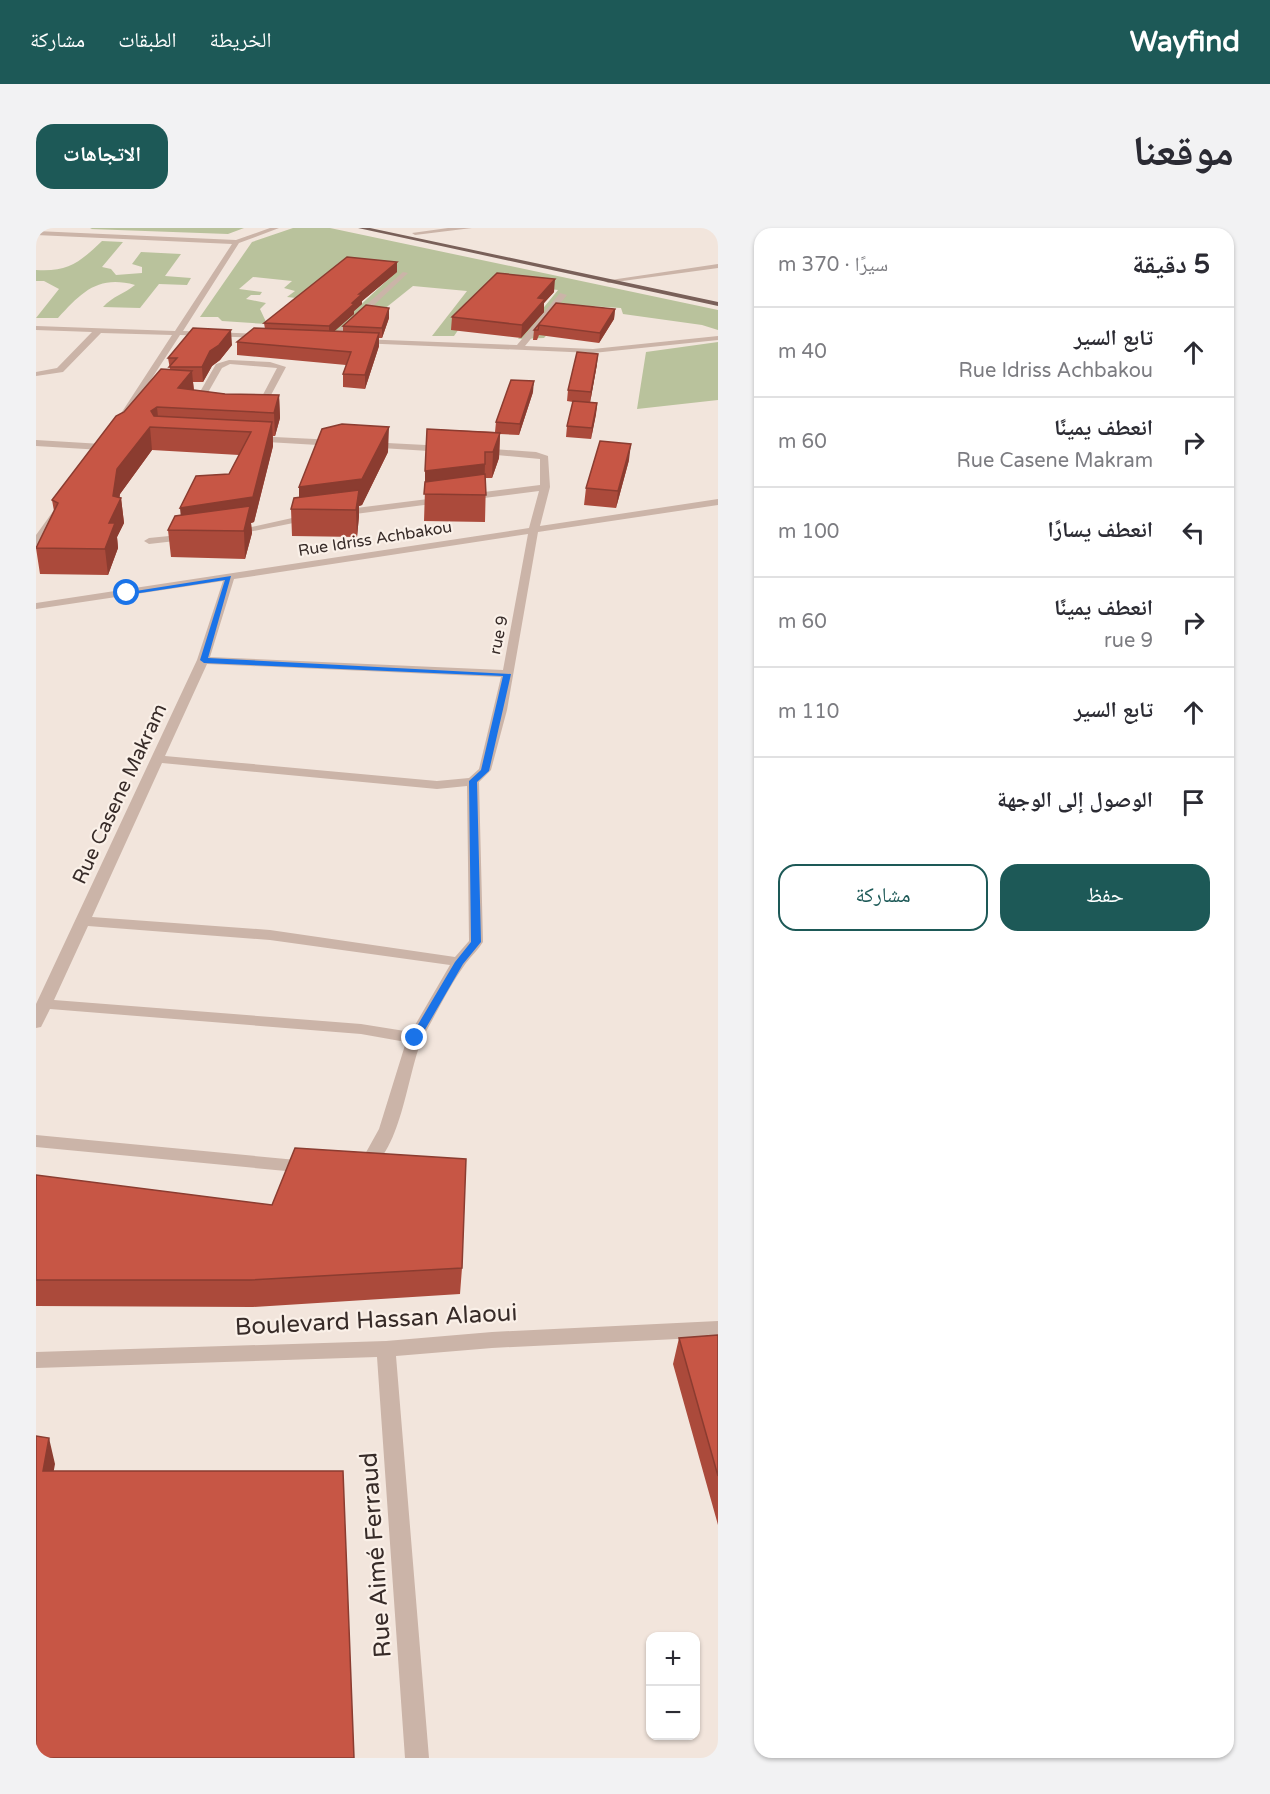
<!DOCTYPE html>
<html lang="ar">
<meta charset="utf-8">
<style>
body{margin:0;font-family:"Varela Round","Noto Naskh Arabic",sans-serif;background:#f2f2f3;color:#2b2b33;direction:rtl}
.controls{position:absolute;right:18px;bottom:18px;display:grid;overflow:hidden;border-radius:12px;box-shadow:0 2px 4px #0004}
.controls button{width:54px;height:54px;display:grid;place-items:center;padding:0;border:0;border-bottom:2px solid #e1e1e2;background:#fff;color:#2b2b33;font:30px sans-serif}
.stop{position:absolute;width:18px;height:18px;margin:-14px;border:4px solid #1a73e8;border-radius:50%;background:#fff}
.stop.end{background:#1a73e8;border-color:#fff;box-shadow:0 2px 6px #0008}
.list{margin:0;padding:0;list-style:none}
h2{display:flex;justify-content:space-between;align-items:center;height:78px;margin:0;padding:0 24px;font-size:26px}
h2 small{font-size:20px;font-weight:400;color:#7c7c81}
.list li{display:grid;grid-template-columns:39px 1fr auto;gap:18px;align-items:center;box-sizing:border-box;height:90px;padding:0 24px;border-top:2px solid #e1e1e2}
.list b{display:block;font-size:22px;white-space:nowrap}
.list p{margin:0;font-size:20px;white-space:nowrap;color:#7c7c81}
.list em{font-size:20px;font-style:normal;color:#7c7c81}
.actions{display:flex;gap:12px;padding:18px 24px}
.actions a{flex:1;padding:14px 0;border:2px solid #1d5957;border-radius:18px;text-align:center;font-size:21px;color:#1d5957}
.actions .main{background:#1d5957;color:#fff}
.icon{flex:none;width:33px;height:33px;fill:none;stroke:currentColor;stroke-width:2;stroke-linecap:round;stroke-linejoin:round}
.map{position:relative;flex:none;width:682px;height:1530px;overflow:hidden;direction:ltr;border-radius:18px}
header{display:flex;align-items:center;gap:36px;box-sizing:border-box;height:84px;padding:0 30px;background:#1d5957;color:#fff}
header strong{font-size:28px}
nav{display:flex;gap:33px;margin-inline-start:auto;font-size:21px}
.intro{display:flex;align-items:center;justify-content:space-between;box-sizing:border-box;height:144px;padding:0 36px}
h1{margin:0;font-size:42px}
.button{padding:15px 27px;border-radius:18px;background:#1d5957;color:#fff;font-size:21px;font-weight:700}
main{display:flex;gap:36px;padding:0 36px}
aside{flex:1;background:#fff;border-radius:18px;box-shadow:0 2px 4px #0004}
.map>svg:first-child{display:block}
.green{fill:#b9c29c}
.lines{fill:none;stroke-linecap:round;stroke-linejoin:round}
.minor{fill:#cbb4a8;fill-rule:evenodd}
.major{fill:#796059;fill-rule:evenodd}
.wall{fill:#ab4a3b}
.shaded-wall{fill:#8b3c30}
.building{fill:#c75645;stroke:#8b3c30;stroke-width:1.5}
.route{fill:#1a73e8}
.labels{text-anchor:middle;dominant-baseline:central;stroke-width:4.5;stroke-linejoin:round;paint-order:stroke}
.far-street-label{font-size:16px;fill:#372b28;stroke:#faf0e8}
.street-label{font-size:20px;fill:#372b28;stroke:#faf0e8}
.near-street-label{font-size:24px;fill:#372b28;stroke:#faf0e8}
</style>
<header>
<strong>Wayfind</strong>
<nav><a>الخريطة</a><a>الطبقات</a><a>مشاركة</a></nav>
</header>
<div class="intro"><h1>موقعنا</h1><a class="button">الاتجاهات</a></div>
<main>
<aside>
<h2>5 دقيقة<small>سيرًا · 370 m</small></h2>
<ul class="list">
<li><svg class="icon" aria-label="ahead" viewBox="0 0 24 24"><path d="M12 20V5M6 11l6-6 6 6"/></svg><div><b>تابع السير</b><p>Rue Idriss Achbakou</p></div><em>40 m</em></li>
<li><svg class="icon" aria-label="right" viewBox="0 0 24 24"><path d="M7 20v-9h11M14 6l5 5-5 5"/></svg><div><b>انعطف يمينًا</b><p>Rue Casene Makram</p></div><em>60 m</em></li>
<li><svg class="icon" aria-label="left" viewBox="0 0 24 24"><path d="M17 20v-9H6M10 6l-5 5 5 5"/></svg><div><b>انعطف يسارًا</b></div><em>100 m</em></li>
<li><svg class="icon" aria-label="right" viewBox="0 0 24 24"><path d="M7 20v-9h11M14 6l5 5-5 5"/></svg><div><b>انعطف يمينًا</b><p>rue 9</p></div><em>60 m</em></li>
<li><svg class="icon" aria-label="ahead" viewBox="0 0 24 24"><path d="M12 20V5M6 11l6-6 6 6"/></svg><div><b>تابع السير</b></div><em>110 m</em></li>
<li><svg class="icon" aria-label="arrive" viewBox="0 0 24 24"><path d="M6 21V4h12l-3 4 3 4H6"/></svg><div><b>الوصول إلى الوجهة</b></div></li>
</ul>
<div class="actions"><a class="main">حفظ</a><a>مشاركة</a></div>
</aside>
<div class="map">
<svg width="682" height="1530" viewBox="0 0 682 1530">
<rect width="100%" height="100%" fill="#f2e5dc"/>
<path class="green" d="M56 0H208L192 6 54 1Z
M257 0H294L682 82V102L666 97 587 86 585 80 537 77 508 110 482 111 522 62 455 55 418 108H396L431 63 377 58 312 110 290 109 360 44 270 71 251 69 259 63 248 60 256 53 217 49 203 61 226 64 224 67H215L210 71 230 75 224 81 231 96 186 93 182 89H164L216 14Z
M66 13 87 14 66 39 75 41 80 47 106 45V39L96 36 105 24 145 26 129 48 155 50 151 57 123 56 104 80 67 79C77 68 88 66 99 57 62 47 46 64 22 90H0L23 61 8 53H0V42C32 44 43 35 66 13Z
M682 114V172L601 181 610 124Z"/>
<g class="lines">
<path class="minor" d="M234 0H243L203 15 147 103 227 106 230 110 144 107 90 190 86 193 82 190 136 107 65 105 27 144 0 148V144L21 140 56 104 0 102V98L139 103 196 16 0 7V3L200 12Z
M412 0H436L379 7 376 5Z
M682 36V40L572 55 568 53Z
M367 44 372 45 300 113H294V109Z
M524 65 531 67 489 118 557 121 682 108V112L557 125 323 115 319 113 323 111 481 117Z
M193 132 234 134 250 139 227 182C206 187 174 190 157 176L180 136ZM194 136 241 140 221 178 192 180 166 175 186 140Z
M218 208 299 212 303 215 299 218 215 213 214 211Z
M0 212 66 216 70 219 66 222 0 218Z
M332 214 409 218 413 221 409 224 329 219 328 217Z
M442 220 500 224 512 228 514 259 504 298 682 271V277L502 304 471 482 455 542 443 554 447 714C442 722 435 728 430 735 414 757 401 784 388 807 371 840 366 933 325 945L319 943 317 939 328 928 343 901 370 814 325 806 14 781 5 799 0 800V776L161 432 187 353 0 381V375L493 300 503 263 432 272 427 269 432 266 504 257V231L439 225V221ZM492 306 467 442 174 429 198 351ZM171 436 465 449 443 541 433 550 401 553 129 528ZM126 535 401 561 431 558 433 713 419 729 234 702 56 689ZM52 698 234 712 414 737 375 804 325 796 18 772Z
M408 269 413 272 411 274 304 288 299 285 304 282Z
M18 282 26 284 4 316 0 317V307Z
M274 286 277 287V291L198 307 193 304Z
M153 306 158 309 157 311 113 316 108 313 113 310Z
M0 907 271 933 277 935 279 939 277 943 271 945 0 919Z
M682 1093V1109L456 1120 360 1128 393 1530H369L341 1129 0 1140V1124L350 1113 456 1104Z"/>
<path class="major" d="M322 0H334L682 74V78Z"/>
</g>
<path class="wall" d="M361 44 326 73V76L318 83V86L298 103 307 104V98L353 90 346 110H343V118L329 161 307 159V146L310 137 201 127V114L229 101 228 95Z
M518 64 508 75V84L485 110 415 102 416 89Z
M520 75 579 81 578 91 563 115 503 107 501 112H497L498 102Z
M196 117 184 132 176 138 167 154H157L158 162 189 166 243 167 244 190 239 208H237V218L218 294 215 295 216 305 209 331 135 329 132 302 145 287 193 246 203 227 116 222 84 266 83 269 85 270 88 295 81 309 82 320 72 347 4 346 0 320 18 283 16 272 88 184 134 141 132 130Z
M561 136 554 175H561L560 186 555 211 530 209 531 198 537 174 531 173 532 162Z
M497 164 483 207 464 206 463 230 456 250H450L449 294 388 293 391 201 459 204 460 194Z
M352 224 326 277 323 278V288L321 309 256 308 255 281 263 269Z
M593 232 580 280 548 277 550 260Z
M0 947 426 1040 424 1066 217 1079 0 1078Z
M682 1107V1297L637 1136 643 1110Z"/>
<path class="shaded-wall" d="M361 34V44L326 73V76L318 83V86L293 108V98L316 75 323 66Z
M519 51 518 64 508 75V84L485 110 486 97 502 70Z
M353 80V90L346 110V100Z
M579 81 578 91 563 115 564 105Z
M195 102 196 117 184 132 176 138 167 154 166 139 174 123Z
M343 105V118L329 161V147Z
M562 126 561 136 554 175 555 164Z
M156 143 158 165 142 160Z
M498 153 497 164 483 207 484 196Z
M243 167 244 190 239 208 238 185Z
M561 175 560 186 555 211 556 200Z
M121 179 123 199 115 183Z
M236 194 237 218 218 294 215 295 216 305 209 331 208 303 146 302 144 280 217 269Z
M114 199 116 222 84 266 83 275 85 270 88 295 81 309 82 320 72 347 69 321 81 241Z
M353 199 352 224 326 277 323 278V288L321 309 320 282 263 281V259Z
M464 205 463 230 456 250 457 224Z
M595 216 593 232 580 280 582 263Z
M449 236 448 262 389 266V243Z
M13 1210 19 1236 13 1269 7 1243Z"/>
<path class="building" d="M311 29 361 34 323 66H326L316 75 318 76 293 98 228 95Z
M461 45 519 51 502 70 509 71 486 97 416 89Z
M520 75 579 81 564 105 503 97 502 102H498Z
M330 77 353 80 346 100 307 98Z
M157 100 195 102 183 117 174 123 166 139H133L141 130H132Z
M218 100 343 105 329 147 307 146 315 124 201 114Z
M541 124 562 126 555 164 532 162Z
M125 141 156 143 142 160 189 166 243 167 238 185 121 179 115 183 118 188 236 194 217 269 144 280 160 248 193 246 215 204 114 199 81 241 77 268 85 270 73 295H79L69 321 0 320 22 275 16 272 80 188 88 184Z
M475 152 498 153 484 196 460 194Z
M537 173 561 175 556 200 531 198Z
M306 196 353 199 326 251 263 259 286 201Z
M391 201 464 205 457 224H449V236L389 243Z
M564 213 595 216 582 263 550 260Z
M449 246 450 267 388 266 389 254Z
M323 262 320 282 255 281 258 270Z
M214 278 208 303 132 302 139 288Z
M259 920 430 931 426 1040 214 1052H0V947L236 977Z
M682 1107V1248L643 1110Z
M0 1208 13 1210 7 1243H307L318 1530H0Z"/>
<path class="route" d="M195 348 172 430 475 446 453 543 441 554 445 714 427 736 383 812 374 810 419 734 435 714 433 553 445 542 467 448 168 435 164 432 189 352 91 367 87 365Z"/>
<g class="labels">
<g class="far-street-label">
<text transform="translate(339 311) rotate(-9)">Rue Idriss Achbakou</text>
<text transform="translate(463 407) rotate(-78)">rue 9</text>
</g>
<g class="street-label">
<text transform="translate(84 566) rotate(-65)">Rue Casene Makram</text>
</g>
<g class="near-street-label">
<text transform="translate(340 1092) rotate(-3)">Boulevard Hassan Alaoui</text>
<text transform="translate(340 1327) rotate(-94)">Rue Aimé Ferraud</text>
</g>
</g>
</svg>
<div class="controls">
<button>+</button>
<button>−</button>
</div>
<div class="stop" style="left:91px;top:365px"></div>
<div class="stop end" style="left:379px;top:810px"></div>
</div>
</main>
